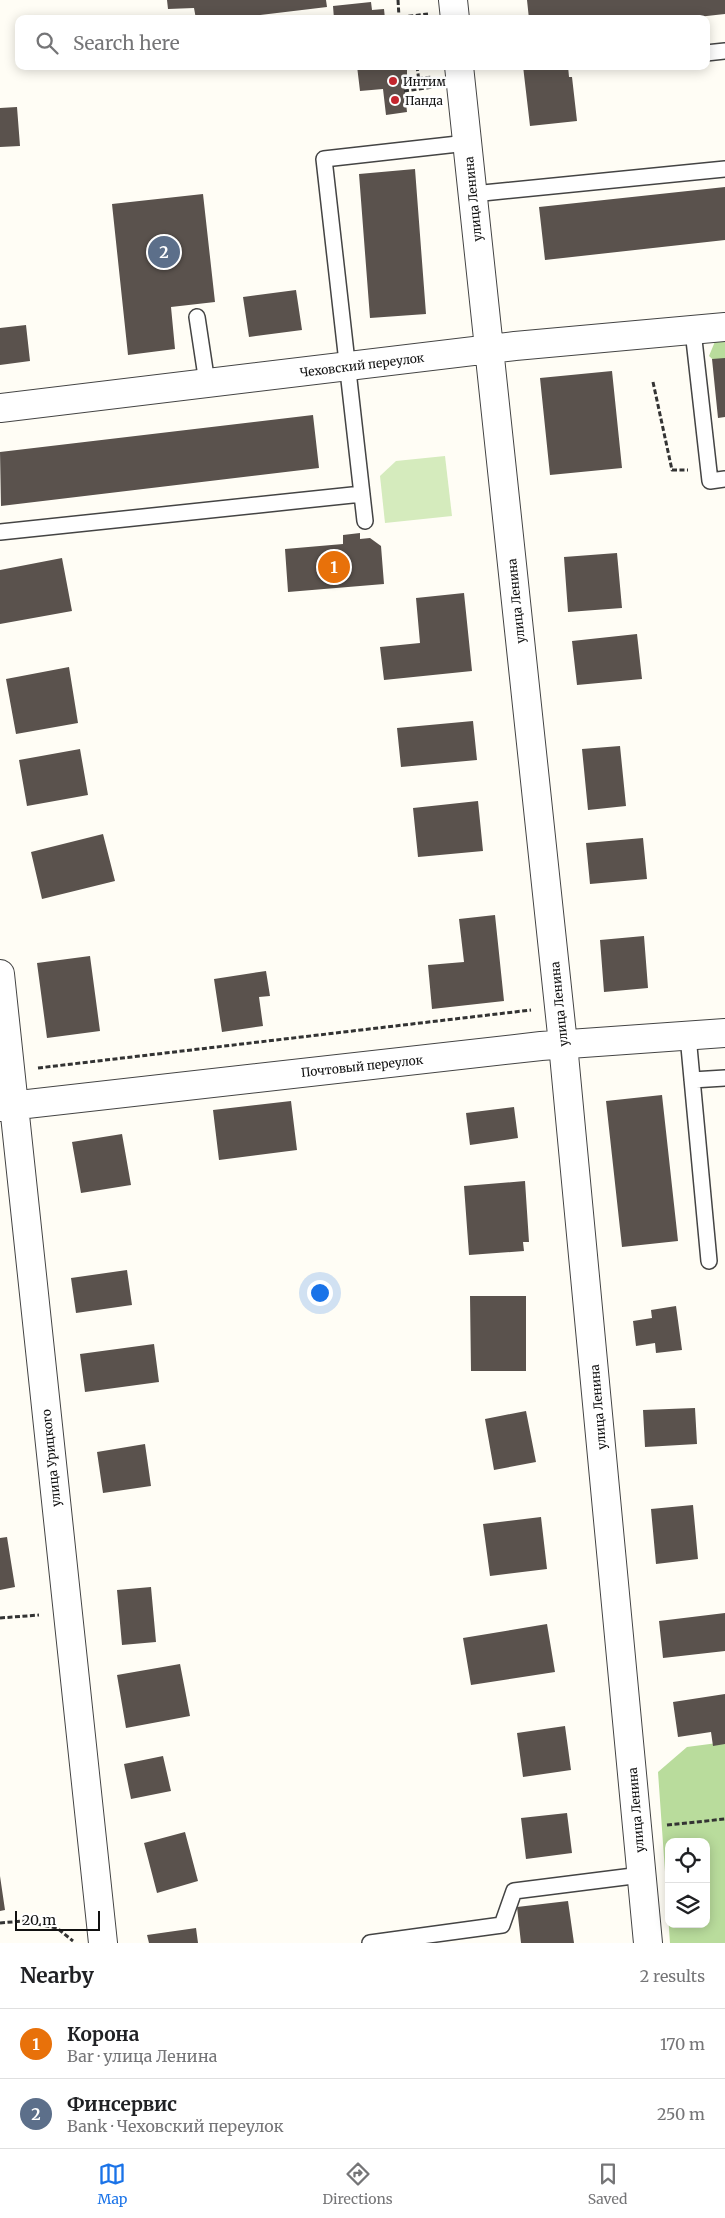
<!DOCTYPE html>
<meta charset="utf-8">
<style>
body{margin:0;font-family:Merriweather,serif;background:#f2f2f2;color:#202124}
.controls{position:absolute;right:15px;bottom:15px;display:grid;overflow:hidden;border-radius:10px;box-shadow:0 2px 12px #0003}
.controls button{width:45px;height:45px;display:grid;place-items:center;padding:0;border:0;border-bottom:1px solid #e0e0e0;background:#fff;color:#202124;font:25px sans-serif}
.scale{position:absolute;left:15px;bottom:12px;width:85px;box-sizing:border-box;padding-left:5px;border:2px solid #111;border-top:0;font-size:14px;line-height:18px;white-space:nowrap;color:#111;-webkit-text-stroke:4px #fff;paint-order:stroke}
.you{position:absolute;left:319px;top:1292px;width:18px;height:18px;margin:-12px;border:4px solid #fff;border-radius:50%;background:#1a73e8;box-shadow:0 0 0 8px #1a73e833}
.badge{display:grid;place-items:center;width:32px;height:32px;border-radius:50%;background:#1a73e8;color:#fff;font-size:16px;font-weight:700}
.pin{position:absolute;translate:-50% -50%;border:2px solid #fff;box-shadow:0 1px 5px #0006}
.list{margin:0;padding:0;list-style:none}
h2{display:flex;justify-content:space-between;align-items:center;height:65px;margin:0;padding:0 20px;font-size:21px}
h2 small{font-size:16px;font-weight:400;color:#757577}
.list li{display:grid;grid-template-columns:32px 1fr auto;gap:15px;align-items:center;box-sizing:border-box;height:70px;padding:0 20px;border-top:1px solid #e0e0e0}
.list b{display:block;font-size:19px;white-space:nowrap}
.list p{margin:0;font-size:16px;white-space:nowrap;color:#757577}
.list em{font-size:16px;font-style:normal;color:#757577}
.icon{flex:none;width:28px;height:28px;fill:none;stroke:currentColor;stroke-width:2;stroke-linecap:round;stroke-linejoin:round}
.map{position:relative;flex:none;width:725px;height:1943px;overflow:hidden}
.search{position:absolute;background:#fff;box-shadow:0 2px 12px #0003;left:15px;right:15px;top:15px;height:55px;display:flex;align-items:center;gap:12px;box-sizing:border-box;padding:0 18px;border-radius:10px;color:#757577;font-size:19px}
.sheet{height:205px;background:#fff}
nav{display:flex;justify-content:space-around;align-items:center;box-sizing:border-box;height:70px;border-top:1px solid #e0e0e0;background:#fff;font-size:14px;color:#757577}
nav a{display:grid;justify-items:center;gap:2px}
nav .on{color:#1a73e8}
.map>svg:first-child{display:block}
.green{fill:#d5ebbd}
.forest{fill:#b9dc9c;fill-rule:evenodd}
.building{fill:#5a524d}
.lines{fill:none;stroke-linecap:round;stroke-linejoin:round}
.service-casing{stroke:#444;stroke-width:18}
.minor-casing{stroke:#444;stroke-width:30}
.path{stroke:#333;stroke-width:3;stroke-dasharray:5 2.5;stroke-linecap:butt}
.service{stroke:#fff;stroke-width:15}
.minor{stroke:#fff;stroke-width:28}
.poi-dot{fill:#c4262e;stroke:#fff;stroke-width:2}
.labels{text-anchor:middle;dominant-baseline:central;stroke-width:5;stroke-linejoin:round;paint-order:stroke}
.poi-label{font-size:12px;fill:#111;stroke:#fff;text-anchor:start}
.street-label{font-size:12px;fill:#111;stroke:#fff}
</style>
<div class="map">
<svg width="725" height="1943" viewBox="0 0 725 1943">
<rect width="100%" height="100%" fill="#fffdf5"/>
<path class="green" d="M445 456 452 516 385 523 380 476 396 461Z"/>
<path class="forest" d="M725 334V367L722 368 709 356 716 339Z
M725 1742V1943H670L658 1772 687 1747ZM669 1842H706V1924H669Z"/>
<path class="building" d="M167 0H326L327 7 227 19H196L194 8 168 9Z
M527 0H725V14L679 19H673V17L651 19H529Z
M371 2 372 10 384 9 385 19H334L333 6Z
M357 66H407V75H403L407 112 386 115 383 89 360 91Z
M523 66H568L569 77H572L577 121 530 126Z
M17 107 20 146 0 147V108Z
M415 169 426 314 370 318 359 174Z
M725 187V240L545 260 539 207Z
M203 194 215 302 171 307 175 349 128 355 112 204Z
M296 290 302 330 249 337 243 297Z
M26 325 30 361 0 365V328Z
M725 358V417L718 418 712 359Z
M612 371 622 468 550 475 540 378Z
M313 415 319 468 1 506 0 452Z
M360 533V539L370 538 381 546 384 584 288 592 285 549 343 544V535Z
M617 553 622 608 568 612 564 557Z
M62 558 72 611 0 624V570Z
M464 593 472 671 384 680 380 647 420 643 416 598Z
M637 634 642 679 577 685 572 641Z
M69 667 78 723 16 734 6 679Z
M473 721 477 760 401 767 397 728Z
M620 746 626 806 588 810 582 749Z
M80 749 88 795 27 806 19 760Z
M478 801 483 851 418 857 413 808Z
M103 834 115 881 42 899 31 852Z
M643 838 647 879 590 884 586 843Z
M495 915 504 1001 432 1009 428 965 464 962 459 919Z
M644 936 648 988 604 992 600 940Z
M90 956 100 1031 47 1038 37 963Z
M266 971 270 996 259 997 263 1026 222 1032 214 979Z
M662 1095 678 1241 622 1247 606 1101Z
M291 1101 297 1150 219 1160 213 1110Z
M514 1107 518 1138 470 1145 466 1113Z
M122 1134 131 1185 81 1193 72 1142Z
M525 1181 529 1242H523L524 1251 469 1255 464 1186Z
M127 1270 132 1305 76 1313 71 1278Z
M470 1296H526V1371H471Z
M676 1306 682 1350 656 1353 655 1343 636 1346 633 1321 652 1318 651 1310Z
M154 1344 159 1382 85 1392 80 1354Z
M695 1408 697 1444 645 1447 643 1410Z
M526 1411 536 1462 494 1470 485 1419Z
M145 1444 151 1486 103 1493 97 1452Z
M693 1505 698 1559 656 1564 651 1509Z
M541 1517 547 1569 490 1576 483 1524Z
M7 1537 15 1587 0 1590V1538Z
M151 1587 156 1642 122 1645 117 1590Z
M725 1613V1651L663 1658 659 1621Z
M547 1624 555 1672 471 1685 463 1638Z
M180 1664 190 1716 126 1728 117 1675Z
M725 1694V1744L713 1746 711 1732 678 1737 673 1702Z
M565 1726 571 1770 523 1777 517 1733Z
M163 1756 171 1791 131 1799 124 1764Z
M567 1813 572 1853 526 1859 521 1818Z
M185 1832 198 1881 157 1893 144 1843Z
M0 1876 5 1910 0 1911Z
M568 1901 574 1943H521L517 1907Z
M196 1928 198 1943H149L147 1935Z"/>
<g class="lines">
<defs>
<path id="service" d="M706 53 725 51
M473 194 725 169
M197 317 207 383
M693 331 710 481 725 479
M365 521 324 159 467 143
M0 532 362 494
M688 1036 709 1261
M692 1080 725 1078
M370 1943 502 1925 514 1891 641 1875"/>
<path id="minor" d="M453 0 455 19
M459 66 563 1044 648 1943
M0 408 515 346 725 327
M0 974 103 1943
M0 1107 541 1046 725 1033"/>
</defs>
<use href="#service" class="service-casing"/>
<use href="#minor" class="minor-casing"/>
<path class="path" d="M398 0 399 17
M386 19 428 14
M417 66 420 89
M403 80 432 77
M404 91 434 87
M653 382 672 470H688
M38 1068 531 1010
M0 1618 39 1615
M667 1825 725 1819
M0 1923 23 1921 57 1928 73 1941"/>
<use href="#service" class="service"/>
<use href="#minor" class="minor"/>
</g>
<g class="poi-dot">
<circle cx="393" cy="81" r="5"/>
<circle cx="395" cy="100" r="5"/>
</g>
<g class="labels">
<g class="poi-label">
<text x="403" y="81">Интим</text>
<text x="405" y="100">Панда</text>
</g>
<g class="street-label">
<text transform="translate(473 199) rotate(-96)">улица Ленина</text>
<text transform="translate(362 365) rotate(-7)">Чеховский переулок</text>
<text transform="translate(516 601) rotate(-96)">улица Ленина</text>
<text transform="translate(559 1004) rotate(-96)">улица Ленина</text>
<text transform="translate(362 1066) rotate(-6)">Почтовый переулок</text>
<text transform="translate(598 1407) rotate(-95)">улица Ленина</text>
<text transform="translate(51 1458) rotate(-96)">улица Урицкого</text>
<text transform="translate(636 1810) rotate(-95)">улица Ленина</text>
</g>
</g>
</svg>
<div class="controls">
<button><svg class="icon" aria-label="locate" viewBox="0 0 24 24"><circle cx="12" cy="12" r="6"/><path d="M12 2v4M12 18v4M2 12h4M18 12h4"/></svg></button>
<button><svg class="icon" aria-label="layers" viewBox="0 0 24 24"><path d="M12 4l9 5-9 5-9-5zM3 14l9 5 9-5"/></svg></button>
</div>
<div class="scale">20 m</div>
<div class="you"></div>
<div class="pin badge" style="left:334px;top:567px;background:#e8710a">1</div>
<div class="pin badge" style="left:164px;top:252px;background:#5c6f8a">2</div>
<div class="search"><svg class="icon" aria-label="search" viewBox="0 0 24 24"><circle cx="10" cy="10" r="6"/><path d="M15 15l6 6"/></svg>Search here</div>
</div>
<section class="sheet">
<h2>Nearby<small>2 results</small></h2>
<ul class="list">
<li><span class="badge" style="background:#e8710a">1</span><div><b>Корона</b><p>Bar · улица Ленина</p></div><em>170 m</em></li>
<li><span class="badge" style="background:#5c6f8a">2</span><div><b>Финсервис</b><p>Bank · Чеховский переулок</p></div><em>250 m</em></li>
</ul>
</section>
<nav>
<a class="on"><svg class="icon" aria-label="map" viewBox="0 0 24 24"><path d="M3 6l6-2 6 2 6-2v14l-6 2-6-2-6 2zM9 4v14M15 6v14"/></svg>Map</a>
<a><svg class="icon" aria-label="directions" viewBox="0 0 24 24"><path d="M12 3l9 9-9 9-9-9zM9 14v-3h6M13 9l2 2-2 2"/></svg>Directions</a>
<a><svg class="icon" aria-label="saved" viewBox="0 0 24 24"><path d="M7 4h10v16l-5-4-5 4z"/></svg>Saved</a>
</nav>
